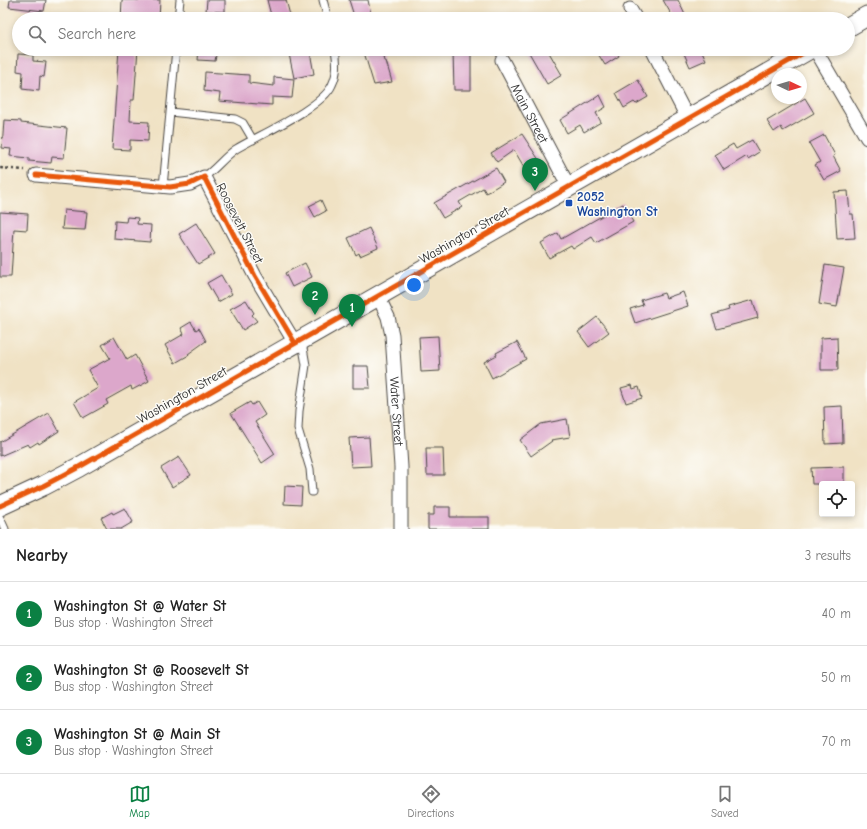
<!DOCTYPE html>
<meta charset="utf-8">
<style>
body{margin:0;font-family:"Comic Neue",sans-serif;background:#f2f2f2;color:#222}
.controls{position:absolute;right:12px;bottom:12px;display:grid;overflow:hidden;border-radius:4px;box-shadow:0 2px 6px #0003}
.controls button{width:36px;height:36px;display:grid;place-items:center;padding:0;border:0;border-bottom:1px solid #e0e0e0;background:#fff;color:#222;font:20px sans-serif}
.compass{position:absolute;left:771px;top:68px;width:36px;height:36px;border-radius:50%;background:#fff;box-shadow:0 2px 6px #0003;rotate:94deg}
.you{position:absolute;left:414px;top:285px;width:14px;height:14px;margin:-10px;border:3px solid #fff;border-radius:50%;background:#1a73e8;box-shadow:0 0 0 6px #1a73e833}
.badge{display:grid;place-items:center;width:26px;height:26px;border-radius:50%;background:#0b8043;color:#fff;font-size:13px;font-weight:700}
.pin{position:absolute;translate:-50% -33px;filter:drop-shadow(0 1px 2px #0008)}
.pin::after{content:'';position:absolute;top:21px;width:14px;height:12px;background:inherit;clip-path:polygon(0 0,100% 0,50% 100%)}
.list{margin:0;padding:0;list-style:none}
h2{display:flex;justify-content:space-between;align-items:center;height:52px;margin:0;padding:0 16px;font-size:17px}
h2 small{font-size:13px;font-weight:400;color:#767676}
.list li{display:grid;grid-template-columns:26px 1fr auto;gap:12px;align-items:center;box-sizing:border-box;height:64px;padding:0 16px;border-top:1px solid #e0e0e0}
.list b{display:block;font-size:15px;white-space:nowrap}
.list p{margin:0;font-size:13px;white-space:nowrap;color:#767676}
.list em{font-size:13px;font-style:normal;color:#767676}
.icon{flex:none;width:22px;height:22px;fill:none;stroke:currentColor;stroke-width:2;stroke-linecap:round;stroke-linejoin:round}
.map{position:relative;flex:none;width:867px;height:529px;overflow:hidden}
.search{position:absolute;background:#fff;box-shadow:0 2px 6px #0003;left:12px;right:12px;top:12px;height:44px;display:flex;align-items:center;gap:10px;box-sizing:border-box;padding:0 14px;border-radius:22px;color:#767676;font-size:15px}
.sheet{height:244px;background:#fff}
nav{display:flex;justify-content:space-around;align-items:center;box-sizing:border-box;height:56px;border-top:1px solid #e0e0e0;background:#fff;font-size:11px;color:#767676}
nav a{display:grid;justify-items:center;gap:2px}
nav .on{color:#0b8043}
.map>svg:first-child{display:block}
.building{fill:#dca7cb}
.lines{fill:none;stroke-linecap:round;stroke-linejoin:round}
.lane-casing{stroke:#494642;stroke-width:9}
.street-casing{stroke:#494642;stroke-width:15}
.secondary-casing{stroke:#494642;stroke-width:21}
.path{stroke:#494642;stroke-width:2.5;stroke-dasharray:3 3;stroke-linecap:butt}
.lane{stroke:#fff;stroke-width:7}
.street{stroke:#fff;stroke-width:13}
.secondary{stroke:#fff;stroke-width:19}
.cycleway-casing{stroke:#fdfcf7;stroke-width:8}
.cycleway{stroke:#e8590c;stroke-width:5}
.transit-dot{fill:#1a4fb4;stroke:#fdfcf7;stroke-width:1.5}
.labels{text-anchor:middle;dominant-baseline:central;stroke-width:3;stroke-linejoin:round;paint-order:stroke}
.street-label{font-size:13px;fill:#2b2b2b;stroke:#fdfcf7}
.transit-label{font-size:13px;font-weight:bold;fill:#164399;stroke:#fdfcf7;text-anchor:start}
</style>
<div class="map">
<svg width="867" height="529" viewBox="0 0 867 529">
<rect width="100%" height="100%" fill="#fdfcf7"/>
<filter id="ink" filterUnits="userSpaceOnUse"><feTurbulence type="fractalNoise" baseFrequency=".025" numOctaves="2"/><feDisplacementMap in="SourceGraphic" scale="8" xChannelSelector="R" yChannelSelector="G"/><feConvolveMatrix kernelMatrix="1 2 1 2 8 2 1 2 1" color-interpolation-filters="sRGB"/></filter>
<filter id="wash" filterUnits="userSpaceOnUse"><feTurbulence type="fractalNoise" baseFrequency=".012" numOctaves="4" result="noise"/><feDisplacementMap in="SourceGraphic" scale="16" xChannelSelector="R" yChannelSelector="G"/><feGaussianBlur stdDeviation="0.9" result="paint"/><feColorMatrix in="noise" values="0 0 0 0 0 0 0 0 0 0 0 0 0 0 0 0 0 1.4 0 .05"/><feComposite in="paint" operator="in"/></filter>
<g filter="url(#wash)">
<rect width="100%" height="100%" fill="#f0e2c4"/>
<g id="blocks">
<path class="building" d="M10 0H46L44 11 9 7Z
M122 0H160L159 19H121Z
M207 0H225V12L206 11Z
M267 0H286L291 19H272Z
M349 0H368L372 19H355Z
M663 0H678L687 19H674Z
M119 49H138L134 100H131L130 121 149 122 148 141 130 140V150L112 149Z
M199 49H217L215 61 198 60Z
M288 49H306L307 53 310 52 314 74 294 78Z
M363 49H381L384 61H386L392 82 374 85Z
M527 49H547L562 75 547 84Z
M595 49H615L619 56 605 65Z
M682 49H701L706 60 690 67Z
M471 51V90H454L453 52Z
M18 54 33 55V61L46 62 44 77 40 76 39 91 22 89 23 72 17 71Z
M205 72 249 75V83L274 86V77L294 79 292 98 272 97V105L219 101 220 93 204 91Z
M638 80 648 97 636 104 634 102 624 108 616 93Z
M600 95 606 107 596 113 601 122 584 132 580 125 567 133 560 120Z
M805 98 814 113 783 131 781 127 774 132 767 121Z
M4 120 21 121V123L67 128 64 158 52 157 51 163 29 161V158L10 156 11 149 2 148Z
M522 134 541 163 527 172 514 150 497 162 491 153Z
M824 135 835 155 833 156 841 171 824 180 815 165 820 162 809 143Z
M752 140 759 152 748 159 747 156 724 170 715 155 733 144 736 149Z
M496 168 504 182 486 193 483 188 459 202 462 207 443 218 434 203Z
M848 191 850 214H853L855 238 837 239 834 192Z
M321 200 326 211 315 217 309 206Z
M623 204 633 222 596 243 592 237 573 249 571 246 549 258 541 243 558 233 561 239Z
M64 210 87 212 85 230 62 229Z
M0 212 28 214 27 230 14 229 11 277H0Z
M127 217 138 218 137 224 151 225 150 242 114 239 115 221 126 222Z
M196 223 215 254 198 264 179 234Z
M369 228 378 248 360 256 359 253 356 255 348 238Z
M305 263 312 277 292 287 285 273Z
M825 265 844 268 837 307 819 304Z
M221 275 232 294 218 302 207 283Z
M683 292 688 306 635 323 630 309 643 305 641 300 664 293 666 298Z
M246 300 254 313 252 315 257 321 243 330 230 309Z
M753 300 758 318 717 329 712 315 729 310 728 307Z
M597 317 609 332 589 347 578 332Z
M191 322 196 330 199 328 206 341 188 354 189 355 175 363 165 345 184 334 181 328Z
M438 336 440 371 421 372 419 337Z
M114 337 127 360 135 355 149 381 132 390 131 386 106 400 108 404 83 418 74 402 98 388 88 370 110 358 102 345Z
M837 337 838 370H821V338Z
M517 342 526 359 492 378 484 362 497 355 496 353Z
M353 366H368L370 388H353Z
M632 385 633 389 639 387 642 398 626 403 621 388Z
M250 402 252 405 257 402 265 415 255 422 275 454 262 463 231 413Z
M842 406 843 443 825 444 824 407Z
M49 413 59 431 39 444 38 442 30 447 28 444 0 456V442Z
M567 419 570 437 551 440 552 441 531 456 520 440 541 424Z
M369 437 371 466 351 467 349 438Z
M426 448H443L444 475H427Z
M179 457 191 475 172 487 161 468Z
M844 467V484H812L811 468Z
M285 486 302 487 301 505 284 504Z
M434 507H450V517H489V529H428V515H434Z
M125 508 133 522 121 529H107L101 518 112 512 113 514Z"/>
</g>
</g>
<g filter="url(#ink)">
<use href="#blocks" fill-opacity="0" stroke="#494642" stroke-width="1"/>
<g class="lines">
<defs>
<path id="lane" d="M323 0 328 19
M178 19 180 0
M170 112 235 119 243 123 253 140
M204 177C216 169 224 157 236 149 259 135 322 108 332 85 338 73 337 61 335 49
M163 187 176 49
M302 342 306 365 299 411 298 429 310 469 312 492
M0 518 5 529"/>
<g id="street">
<path d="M630 9 636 19"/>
<path d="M652 49 688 119"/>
<path d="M815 49 867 138"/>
<path id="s1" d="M502 60 569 187"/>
<path d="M36 175 170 187 190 184 204 177 255 276 295 343"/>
<path id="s2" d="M378 296 388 317 392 335 401 467V529"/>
</g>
<path id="secondary" d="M848 27 867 16
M0 506 43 486 79 467 810 49"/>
</defs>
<use href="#lane" class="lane-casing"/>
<use href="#street" class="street-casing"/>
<use href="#secondary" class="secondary-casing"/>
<path class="path" d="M0 168 25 170"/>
<use href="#lane" class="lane"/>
<use href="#street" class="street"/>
<use href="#secondary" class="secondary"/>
<defs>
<path id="cycleway" d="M36 175 170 187 190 184 204 177 255 276 295 343
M0 506 43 486 79 467 810 49"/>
</defs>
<use href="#cycleway" class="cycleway-casing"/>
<use href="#cycleway" class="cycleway"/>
</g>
</g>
<rect class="transit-dot" x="565" y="199" width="8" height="8" rx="2"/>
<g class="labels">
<g class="street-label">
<text stroke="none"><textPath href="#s1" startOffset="60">Main Street</textPath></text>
<text transform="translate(240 223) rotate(63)">Roosevelt Street</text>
<text transform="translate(464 235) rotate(-30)">Washington Street</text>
<text transform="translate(182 395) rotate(-30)">Washington Street</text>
<text stroke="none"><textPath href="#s2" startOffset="118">Water Street</textPath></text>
</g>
<g class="transit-label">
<text x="577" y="196">2052<tspan x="577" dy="15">Washington St</tspan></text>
</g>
</g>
</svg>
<div class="controls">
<button><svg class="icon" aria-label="locate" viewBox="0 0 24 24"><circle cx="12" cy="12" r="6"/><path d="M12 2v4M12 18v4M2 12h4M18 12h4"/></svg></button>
</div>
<svg class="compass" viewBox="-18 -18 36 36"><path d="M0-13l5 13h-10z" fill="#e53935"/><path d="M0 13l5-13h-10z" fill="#767676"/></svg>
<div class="you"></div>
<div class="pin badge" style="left:352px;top:327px">1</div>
<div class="pin badge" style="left:315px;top:315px">2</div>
<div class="pin badge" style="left:535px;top:191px">3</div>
<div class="search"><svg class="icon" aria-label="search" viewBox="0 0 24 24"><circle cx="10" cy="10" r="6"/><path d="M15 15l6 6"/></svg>Search here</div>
</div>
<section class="sheet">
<h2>Nearby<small>3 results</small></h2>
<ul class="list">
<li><span class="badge">1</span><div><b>Washington St @ Water St</b><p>Bus stop · Washington Street</p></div><em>40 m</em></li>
<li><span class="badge">2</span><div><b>Washington St @ Roosevelt St</b><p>Bus stop · Washington Street</p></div><em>50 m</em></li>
<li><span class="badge">3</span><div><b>Washington St @ Main St</b><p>Bus stop · Washington Street</p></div><em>70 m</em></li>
</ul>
</section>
<nav>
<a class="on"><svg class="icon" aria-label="map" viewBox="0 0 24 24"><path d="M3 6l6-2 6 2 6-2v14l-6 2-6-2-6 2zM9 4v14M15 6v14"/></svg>Map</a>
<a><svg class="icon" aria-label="directions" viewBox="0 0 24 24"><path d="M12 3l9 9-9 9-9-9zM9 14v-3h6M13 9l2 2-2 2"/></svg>Directions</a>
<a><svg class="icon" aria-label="saved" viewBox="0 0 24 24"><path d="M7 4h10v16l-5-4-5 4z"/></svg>Saved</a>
</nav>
